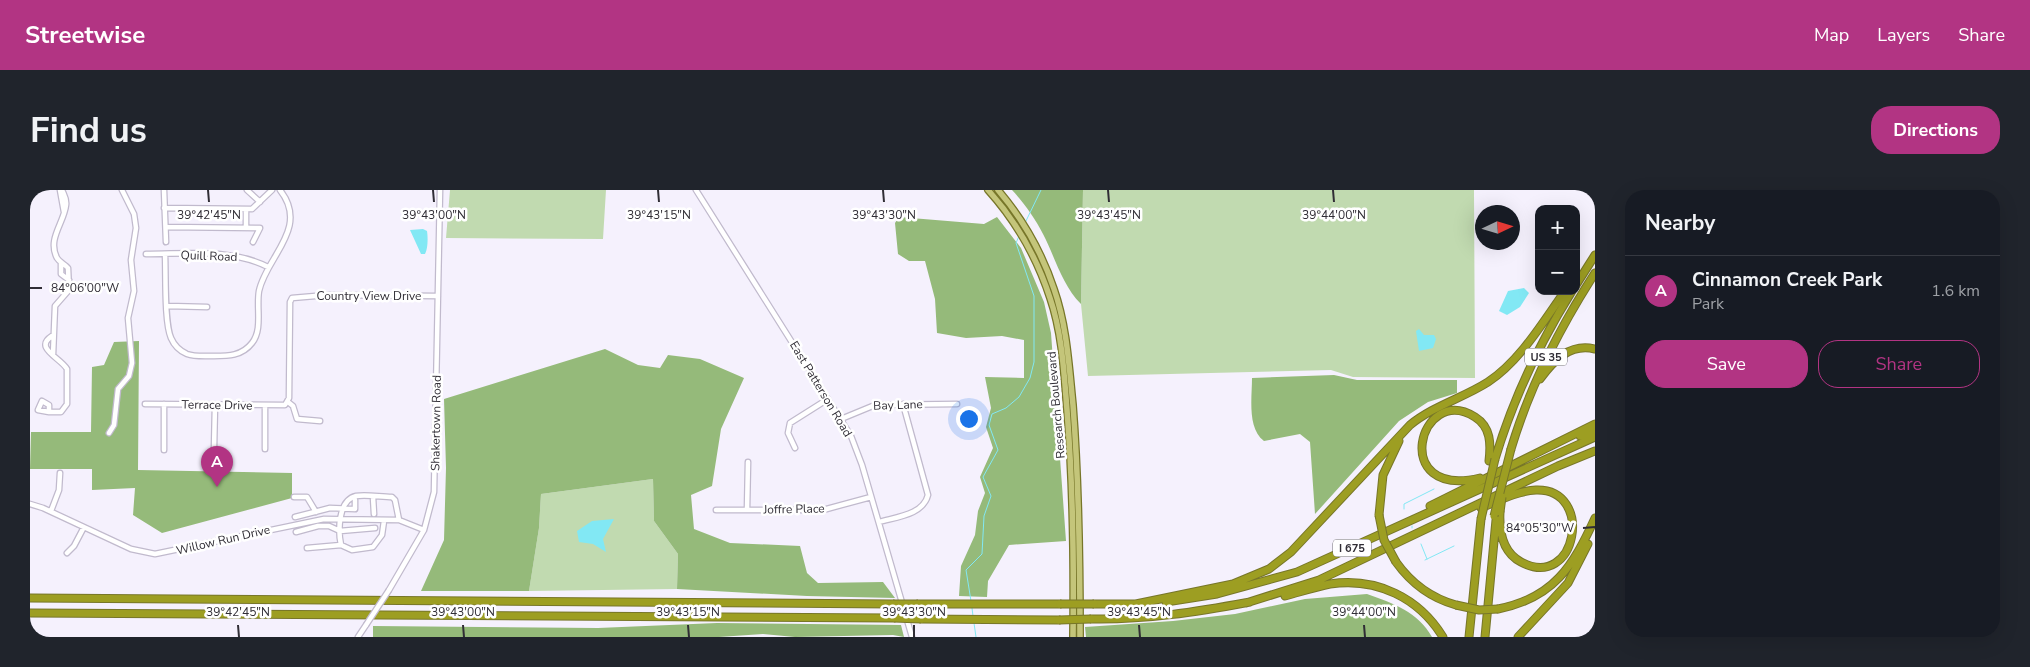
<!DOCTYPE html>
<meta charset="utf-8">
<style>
body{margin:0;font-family:"Nunito Sans",sans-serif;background:#20242c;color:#f1f3f6}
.controls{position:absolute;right:15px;top:15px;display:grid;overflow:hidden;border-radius:10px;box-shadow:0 5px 20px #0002}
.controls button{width:45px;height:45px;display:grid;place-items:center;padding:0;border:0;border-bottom:1px solid #363941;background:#171b24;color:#f1f3f6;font:25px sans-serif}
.compass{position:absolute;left:1445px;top:15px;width:45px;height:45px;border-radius:50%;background:#171b24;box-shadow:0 5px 20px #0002;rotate:86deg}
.you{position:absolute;left:938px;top:228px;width:18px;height:18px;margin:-12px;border:4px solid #fff;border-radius:50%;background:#1a73e8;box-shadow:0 0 0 8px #1a73e833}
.badge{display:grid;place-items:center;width:32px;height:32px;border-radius:50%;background:#b23483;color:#fff;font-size:16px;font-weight:700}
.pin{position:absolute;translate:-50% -41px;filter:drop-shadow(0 1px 2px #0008)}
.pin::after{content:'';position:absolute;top:26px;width:18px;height:15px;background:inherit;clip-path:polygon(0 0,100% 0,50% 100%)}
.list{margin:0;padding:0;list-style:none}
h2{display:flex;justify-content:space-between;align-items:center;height:65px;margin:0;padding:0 20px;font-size:21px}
h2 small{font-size:16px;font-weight:400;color:#9ea1a6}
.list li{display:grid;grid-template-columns:32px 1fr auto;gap:15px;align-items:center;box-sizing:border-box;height:70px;padding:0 20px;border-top:1px solid #363941}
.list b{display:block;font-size:19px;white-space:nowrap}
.list p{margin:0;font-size:16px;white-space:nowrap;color:#9ea1a6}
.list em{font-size:16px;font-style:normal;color:#9ea1a6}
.actions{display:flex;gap:10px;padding:15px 20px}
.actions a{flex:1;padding:11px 0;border:1px solid #b23483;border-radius:20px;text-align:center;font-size:18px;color:#b23483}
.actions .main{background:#b23483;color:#fff}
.map{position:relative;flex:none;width:1565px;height:447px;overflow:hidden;border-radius:20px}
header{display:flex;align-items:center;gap:30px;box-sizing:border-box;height:70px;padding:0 25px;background:#b23483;color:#fff}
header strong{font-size:24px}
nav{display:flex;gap:28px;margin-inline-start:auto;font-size:18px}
.intro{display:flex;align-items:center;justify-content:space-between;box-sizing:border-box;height:120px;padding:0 30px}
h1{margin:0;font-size:35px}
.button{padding:12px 22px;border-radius:20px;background:#b23483;color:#fff;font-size:18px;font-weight:700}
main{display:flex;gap:30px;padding:0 30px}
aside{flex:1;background:#171b24;border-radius:20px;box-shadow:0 5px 20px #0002}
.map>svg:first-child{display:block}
.green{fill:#c1dab0}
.forest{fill:#95ba7a}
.water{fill:#82e8f4}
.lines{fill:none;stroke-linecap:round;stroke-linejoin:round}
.stream{stroke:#82e8f4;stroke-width:1}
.minor-casing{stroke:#c1bacd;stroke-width:7}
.major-casing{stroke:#777629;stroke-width:8}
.highway-casing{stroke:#777629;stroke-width:9}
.minor{stroke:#fff;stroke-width:4.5}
.major{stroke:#c4c57a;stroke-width:5.5}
.highway{stroke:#9d9e22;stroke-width:7}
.minor-bridge-casing{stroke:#c1bacd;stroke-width:7;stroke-linecap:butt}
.highway-bridge-casing{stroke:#777629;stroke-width:9;stroke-linecap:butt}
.minor-bridge{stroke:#fff;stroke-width:4.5}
.highway-bridge{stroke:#9d9e22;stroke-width:7}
.ticks{fill:none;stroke:#302d35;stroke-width:2}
.labels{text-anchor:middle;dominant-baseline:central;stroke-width:5;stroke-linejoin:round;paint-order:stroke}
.shield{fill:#fff;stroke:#6e6c72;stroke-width:1}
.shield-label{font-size:11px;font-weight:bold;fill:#302d35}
.street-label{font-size:12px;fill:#302d35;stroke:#fff}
.ticks-label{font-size:12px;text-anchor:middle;fill:#302d35;stroke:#fff;stroke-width:5;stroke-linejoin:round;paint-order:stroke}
</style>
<header>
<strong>Streetwise</strong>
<nav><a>Map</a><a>Layers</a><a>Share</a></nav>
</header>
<div class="intro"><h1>Find us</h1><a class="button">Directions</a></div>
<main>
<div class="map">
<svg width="1565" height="447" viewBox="0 0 1565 447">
<rect width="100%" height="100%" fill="#f5f1fd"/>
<path class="green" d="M420 0H576L573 49 416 48Z
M1053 0H1444L1445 188 1323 187 1301 180 1058 186 1051 114Z
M623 289 624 331 648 364 647 399 499 401 509 338 511 304Z"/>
<path class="forest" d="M982 0H1053L1051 114C1032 95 1025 67 1013 44 1005 28 994 13 982 0Z
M869 27 954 34 967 27 991 58 1014 112 1021 143 1036 351 979 355 958 391 957 407 929 406 931 376 945 345 948 321 955 303 950 287 963 258 956 237 961 218 955 187 994 188V150L972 146 936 148 907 143 905 109 895 71H879L868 64 865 33Z
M109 151 108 280 262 283V308L132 343 103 325 105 298 62 300V279H0L1 242H61L62 177 74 175 84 152Z
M575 159 608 175 630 178 638 165 670 169 714 188 691 239 682 296 661 305 664 339 700 353 770 356 777 383 788 393 853 392 865 408 777 406 647 399 648 364 624 331 623 289 511 304 509 338 499 401H391L414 350 416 278 414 209Z
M1304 185 1327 190H1427V203L1398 212 1369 231 1285 324 1280 252 1270 244 1234 251C1217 238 1222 208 1222 188Z
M1337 404C1363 413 1388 422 1402 447H1056L1055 437 1143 431 1205 424 1275 409Z
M687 433 871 435 874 447 863 445 765 447 733 444 689 447H343V436L568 438Z"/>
<path class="water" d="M393 39 397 41C398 47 398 59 395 64H391L380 40Z
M1494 98 1499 103 1490 117 1477 125 1469 121 1478 101Z
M1389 139 1394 145H1404L1406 149 1403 158 1389 161 1386 141Z
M584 329 573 349 576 362 563 354 549 352 547 341 562 331Z"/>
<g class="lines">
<path class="stream" d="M995 33 1011 0
M1374 319V314L1404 299
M1382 336V338
M1391 354 1397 369
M1395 370 1424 356
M941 411 936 380 952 364 954 326 961 306 953 287 968 260 959 235 962 224 976 218 989 207 1000 188 1004 172V106L986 53 989 46
M942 418 943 426
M944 433 946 447"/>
<defs>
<path id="minor" d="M30 0 34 22
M134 0 136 52
M217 0 230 12
M666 0 821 246 832 275 882 447
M134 18 222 19 242 0
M136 37 230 38 223 52
M216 38V19
M116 64C157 64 201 58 238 77
M135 64C136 84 134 132 141 148 144 155 150 161 157 164 165 167 175 166 184 166 198 166 212 166 222 153 233 139 226 118 229 101 236 67 280 38 250 0
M31 73V84L39 90
M138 116 177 117
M23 165 25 116 39 100 38 78C35 74 30 73 27 68 17 49 34 33 36 15 37 9 34 5 32 0
M258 212 263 216 267 229 290 231
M115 214 255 215 259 208 260 112 262 108 297 105 408 106
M19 222 8 220 12 211 19 215V222H31L37 214V179C31 168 3 158 22 146
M811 229 845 215 927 214
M79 243 84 235 88 199 99 186 102 173 98 128 104 101 101 70 106 38 104 24 92 0
M765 258 758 243 760 233 798 209
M184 259 185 215
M235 259V216
M134 260V214
M264 307H277L286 322
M343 307 344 324
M0 314 13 318 101 359 125 364 294 329 369 330 394 340
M686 320H793L841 307
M717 320 718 272
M21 321 29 300 30 283
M265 327 300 318 325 319V310
M354 331 352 345 343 357 322 360 311 355C308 341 308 310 326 306 336 304 351 307 362 307L365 310 369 330
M849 332C866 327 893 325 898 305L873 214
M266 342 288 336H299L310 341 345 338
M277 358 311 355
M37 363 44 356 54 337
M359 400 394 340 404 302 410 0
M328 447 336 435"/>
<path id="major" d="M958 0C986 31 1007 68 1020 108 1032 143 1034 182 1037 220 1043 296 1044 371 1043 447
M968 0C992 28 1012 63 1024 99 1037 136 1039 176 1043 215 1049 292 1050 369 1050 447"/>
<path id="highway" d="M1546 95 1565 65
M1510 189C1524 170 1540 153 1565 159
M1550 246 1565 240
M1481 259C1500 195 1529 139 1565 83
M1465 269C1483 209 1509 154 1542 101
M1450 288C1359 310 1389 192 1445 227 1461 237 1461 254 1459 271
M1400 316 1565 234
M1451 318C1468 311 1487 301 1506 300 1565 298 1547 402 1491 372 1472 362 1469 341 1470 322
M1349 325 1353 285 1369 251
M1366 372C1381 393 1401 408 1426 415
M1255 406C1270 402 1285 397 1300 394 1347 387 1389 408 1413 447
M0 408 863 414
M1136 412 1187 404 1267 382 1565 247
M1216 413 1289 390 1528 276 1565 261
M888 414H1030
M1064 414H1105
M1101 415 1203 394 1239 379 1261 362 1380 235C1403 216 1433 208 1458 192 1490 171 1513 132 1535 101
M1468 419C1524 408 1543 376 1565 328
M0 423 864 428
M891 429 1029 430
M1061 429C1116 430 1166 422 1220 412
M1439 447 1451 329
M1455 447 1466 330
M1488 447 1538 393 1558 354"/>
</defs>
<use href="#minor" class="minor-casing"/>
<use href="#major" class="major-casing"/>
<use href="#highway" class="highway-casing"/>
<use href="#minor" class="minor"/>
<use href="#major" class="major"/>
<use href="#highway" class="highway"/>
<defs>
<path id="minor-bridge" d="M336 435 359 400"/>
<path id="highway-bridge" d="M1470 322 1472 307
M1349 325 1354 350 1366 372
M1464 326 1481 259
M1451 329 1465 269
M863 414H888
M1030 414H1064
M1426 415 1449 420 1468 419
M864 428 891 429
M1029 430 1061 429"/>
</defs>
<use href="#minor-bridge" class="minor-bridge-casing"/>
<use href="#highway-bridge" class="highway-bridge-casing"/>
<use href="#minor-bridge" class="minor-bridge"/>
<use href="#highway-bridge" class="highway-bridge"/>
</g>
<path class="ticks" d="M178 0 179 12M403 0 404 12M628 0 629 12M853 0 854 12M1078 0 1079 12M1303 0 1304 12M0 98H12M1553 338 1565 337M208 435 209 447M433 435 434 447M658 435 659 447M884 435V447M1109 435 1110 447M1334 435 1335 447"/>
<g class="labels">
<g class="shield">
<rect x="1495" y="158.5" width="42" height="17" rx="4"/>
<rect x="1303" y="349.5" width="38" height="17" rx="4"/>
</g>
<g class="shield-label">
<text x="1516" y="167">US 35</text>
<text x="1322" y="358">I 675</text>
</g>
<g class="street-label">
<text transform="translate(179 66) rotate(2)">Quill Road</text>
<text x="339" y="106">Country View Drive</text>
<text transform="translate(791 199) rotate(59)">East Patterson Road</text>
<text transform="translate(187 215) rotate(1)">Terrace Drive</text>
<text transform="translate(868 215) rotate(-2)">Bay Lane</text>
<text transform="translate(1026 215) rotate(-95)">Research Boulevard</text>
<text transform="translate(406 233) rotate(-89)">Shakertown Road</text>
<text transform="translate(764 319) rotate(-1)">Joffre Place</text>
<text transform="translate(193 350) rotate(-13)">Willow Run Drive</text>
</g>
</g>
<g class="ticks-label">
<text x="179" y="29">39°42'45"N</text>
<text x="404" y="29">39°43'00"N</text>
<text x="629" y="29">39°43'15"N</text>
<text x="854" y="29">39°43'30"N</text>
<text x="1079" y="29">39°43'45"N</text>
<text x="1304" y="29">39°44'00"N</text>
<text x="55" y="102">84°06'00"W</text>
<text x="1510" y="342">84°05'30"W</text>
<text x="208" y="426">39°42'45"N</text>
<text x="433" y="426">39°43'00"N</text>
<text x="658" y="426">39°43'15"N</text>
<text x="884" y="426">39°43'30"N</text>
<text x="1109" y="426">39°43'45"N</text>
<text x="1334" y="426">39°44'00"N</text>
</g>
</svg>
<div class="controls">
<button>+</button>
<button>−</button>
</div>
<svg class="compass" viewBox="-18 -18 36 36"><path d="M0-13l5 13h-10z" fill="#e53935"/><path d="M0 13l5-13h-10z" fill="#9ea1a6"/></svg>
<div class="you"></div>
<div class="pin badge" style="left:187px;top:297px">A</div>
</div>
<aside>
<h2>Nearby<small></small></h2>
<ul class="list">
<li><span class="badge">A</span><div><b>Cinnamon Creek Park</b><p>Park</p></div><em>1.6 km</em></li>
</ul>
<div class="actions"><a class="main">Save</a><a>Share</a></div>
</aside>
</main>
